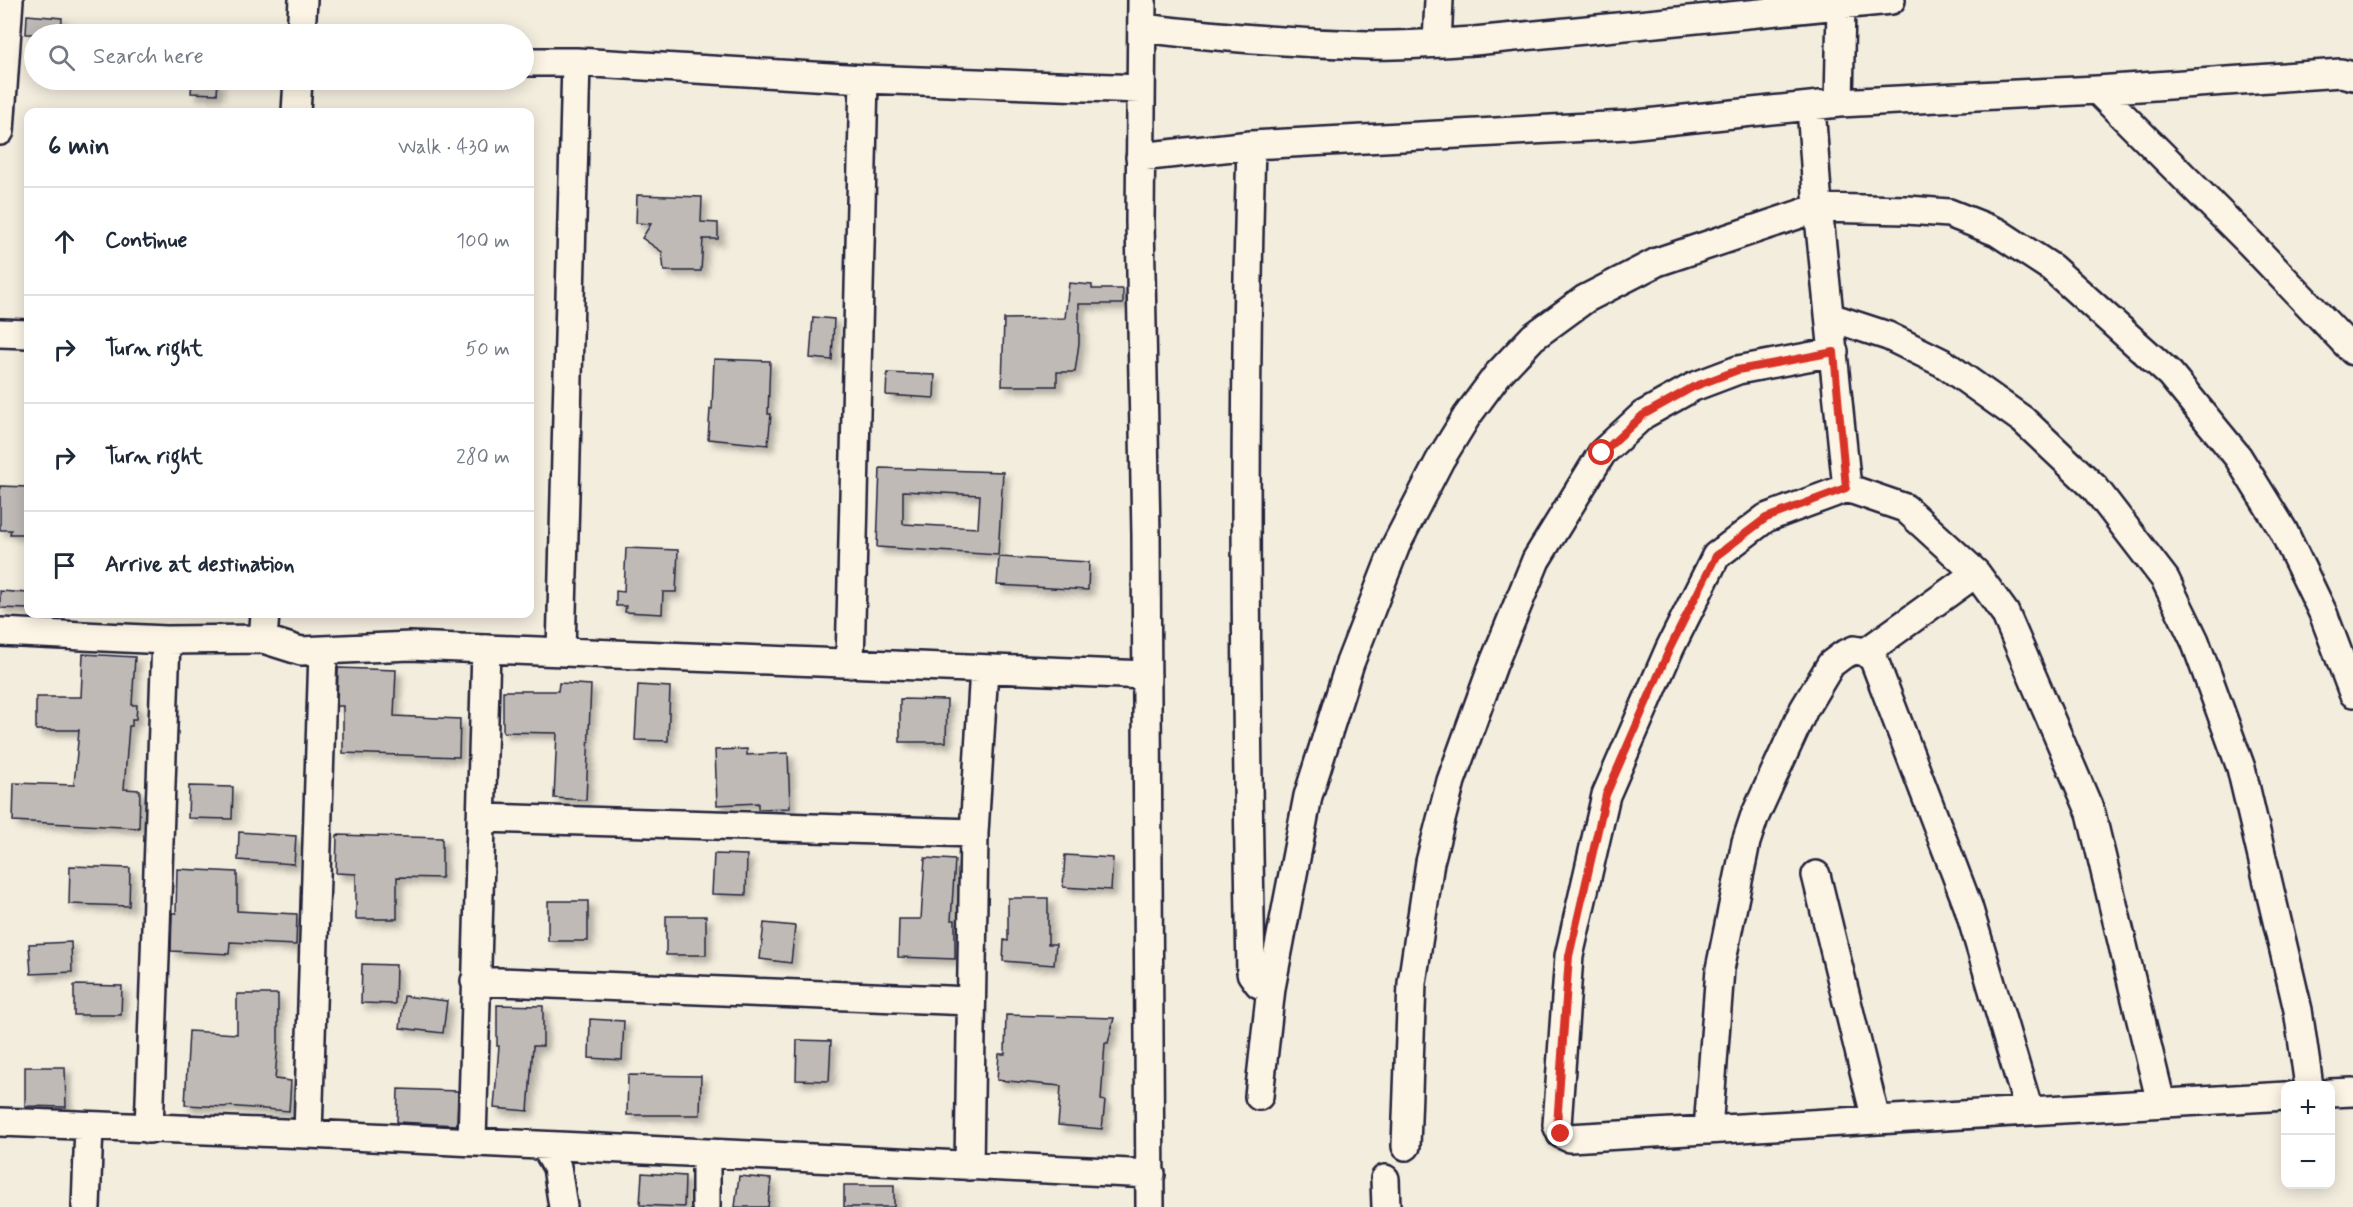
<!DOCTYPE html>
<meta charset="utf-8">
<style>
body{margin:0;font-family:Mynerve,sans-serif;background:#f6f6f7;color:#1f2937}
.controls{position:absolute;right:18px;bottom:18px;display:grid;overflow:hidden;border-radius:12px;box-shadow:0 3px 15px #0003}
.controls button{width:54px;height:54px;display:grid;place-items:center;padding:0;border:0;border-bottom:2px solid #e0e1e3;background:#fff;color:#1f2937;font:30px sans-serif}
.stop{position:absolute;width:18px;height:18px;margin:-14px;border:4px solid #d93025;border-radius:50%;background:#fff}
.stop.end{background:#d93025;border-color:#fff;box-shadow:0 2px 6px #0008}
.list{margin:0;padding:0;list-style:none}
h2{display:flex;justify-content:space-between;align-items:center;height:78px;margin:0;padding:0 24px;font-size:26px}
h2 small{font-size:20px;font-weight:400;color:#747a83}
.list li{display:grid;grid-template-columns:39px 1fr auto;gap:18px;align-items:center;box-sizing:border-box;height:108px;padding:0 24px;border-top:2px solid #e0e1e3}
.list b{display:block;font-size:22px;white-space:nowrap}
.list em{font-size:20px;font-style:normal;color:#747a83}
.icon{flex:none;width:33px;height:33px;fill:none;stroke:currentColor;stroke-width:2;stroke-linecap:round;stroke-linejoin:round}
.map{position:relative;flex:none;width:2353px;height:1207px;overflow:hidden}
.search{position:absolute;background:#fff;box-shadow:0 3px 15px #0003;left:24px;top:24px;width:510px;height:66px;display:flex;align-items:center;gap:15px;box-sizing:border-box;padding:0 21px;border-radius:33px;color:#747a83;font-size:22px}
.panel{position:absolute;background:#fff;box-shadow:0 3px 15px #0003;left:24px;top:108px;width:510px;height:510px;border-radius:12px}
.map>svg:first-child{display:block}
.building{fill:#bfbab6;stroke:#22223b;stroke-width:1.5;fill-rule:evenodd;filter:url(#shadow)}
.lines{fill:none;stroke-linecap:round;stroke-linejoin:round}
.minor-casing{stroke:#22223b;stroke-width:32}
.minor{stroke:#fcf5e5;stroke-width:27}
.route{stroke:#d93025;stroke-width:8}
</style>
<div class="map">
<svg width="2353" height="1207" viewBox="0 0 2353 1207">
<defs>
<filter id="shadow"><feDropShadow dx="5.5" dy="5.5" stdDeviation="3" flood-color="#0004"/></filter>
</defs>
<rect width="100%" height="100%" fill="#f3edde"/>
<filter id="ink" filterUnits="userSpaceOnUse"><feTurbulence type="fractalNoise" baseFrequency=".0167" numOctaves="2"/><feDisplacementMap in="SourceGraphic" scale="12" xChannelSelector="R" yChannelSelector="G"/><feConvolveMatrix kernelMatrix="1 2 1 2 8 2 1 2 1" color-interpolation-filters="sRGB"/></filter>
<g filter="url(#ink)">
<path class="building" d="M27 15 62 18 61 34H26Z
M192 80H218L217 94 191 93Z
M637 195 702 197 701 222 718 223V239H703L701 271H664L662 252 642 238 651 224 636 223Z
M1069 283 1092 285V289H1123V304H1079V343L1075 372H1057V386H1002L1004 319 1065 318Z
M813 317 834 319 832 360 810 358Z
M714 359 770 361 768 414H771L768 445 708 439 710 409H712Z
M887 373 935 375 934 398 886 395Z
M880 468 1003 472 998 555 877 547ZM903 491 980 495 978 528 903 524Z
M0 486 28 487V534H10L11 530H0Z
M626 548 678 550 676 592H663L662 614 625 612 626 606H616V591L624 592Z
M999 557 1089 562 1088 590 997 585Z
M0 591 28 593V609L0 608Z
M83 654 135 657 132 705H137L136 719H132V726H129L124 789 140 790 139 828 13 821 14 783 74 785 79 730H36V697H81Z
M338 668 396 670 394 716 460 719 459 757 343 753V706H337Z
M559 683 591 685 586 800 554 798 557 733 503 732V691H558Z
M638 685 670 687 668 741 635 740Z
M900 699 947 700 946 742H900Z
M747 749V755L788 753 790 808 758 809V803L717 805 715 750Z
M189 786 233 787 232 819 188 818Z
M239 832 296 836 294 864 238 860Z
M337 835 442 838V878L397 877V919H356V874L336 873Z
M714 854 747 855 746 895 712 894Z
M1065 855 1113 858 1111 890 1063 887Z
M925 858 955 860 951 920H955V959L898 957 899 919H921Z
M70 866 130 868 129 906 69 904Z
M177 869 237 872V911L297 914 296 945 230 942 229 954 171 951 172 913H176Z
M1008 898H1048V944H1056L1054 965 1003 961 1004 940 1008 941Z
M548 901H588V941H548Z
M666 916H706V955H666Z
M764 923 795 926 791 963 760 959Z
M71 942 72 972 31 974 29 944Z
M362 964 396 965 395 1004 361 1003Z
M74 985 122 986 121 1015H74Z
M237 994H278V1043L275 1079 291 1081 289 1111 227 1106V1107L185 1105 189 1031 237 1034Z
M404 996 447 1001 443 1033 400 1028Z
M497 1005 543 1006V1046H533L528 1111 494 1108 499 1046H497Z
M1006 1015 1114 1018 1108 1043H1105L1101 1100 1105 1101 1102 1129 1058 1125 1061 1086 997 1080 999 1054H1005Z
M590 1019 624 1021 622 1060 589 1058Z
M797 1040 831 1041 829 1081 796 1080Z
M25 1067H65L66 1107 25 1106Z
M628 1075 701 1076 700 1115H627Z
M398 1089 458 1091 457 1125 397 1122Z
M642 1173 685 1176 684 1207 640 1205Z
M739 1176 771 1179 768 1207H735Z
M844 1185H894V1207H844Z"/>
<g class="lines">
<defs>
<path id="minor" d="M1142 0 1140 221 1146 535 1150 1207
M1142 28C1217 37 1293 43 1368 45 1403 46 1439 43 1474 41L1891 0
M301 34 303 0
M1437 43 1439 0
M524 62H576L864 79 1141 89
M2097 90 2251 244 2353 351
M1839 103 1841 5
M1811 106 1818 208 1847 488
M296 112 298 80
M0 131 9 0
M1251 145C1243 421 1246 697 1251 973L1259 984 1271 988
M1140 157 1251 145 1627 125 1839 103 2097 90 2341 73 2353 76
M1830 317 1888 336 1943 363 2023 420 2095 488 2165 579 2195 641 2241 768 2298 1010 2309 1086
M0 333 28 334
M0 632 166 640 263 639 301 651 410 646 1147 675
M263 639 265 614
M561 652 576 62
M1866 652 1976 573
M850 664 864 79
M481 818 974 833
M1816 875 1876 1120
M475 981 971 1001
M2330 1093 2353 1092
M1259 1096 1271 988 1308 796 1350 663 1396 545 1440 460 1467 416 1498 374 1533 337 1585 299 1657 262 1818 208 1907 210 1949 213 1997 232 2052 268 2170 374 2238 457 2283 530 2323 613 2353 693
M2161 1103 2091 813 2005 613 1976 573 1905 508 1847 488 1766 518 1716 556 1670 648 1606 795 1569 956 1557 1125 1561 1134 1569 1138 2286 1096
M0 1122 308 1134 1151 1174
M149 1129 166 640
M1708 1130 1720 969 1746 842 1754 818 1804 709 1831 664 1843 655 1854 650 1866 652 1874 660 1968 906 2029 1111
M308 1134 323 651
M472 1141 486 649
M545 1146 557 1167 563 1207
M1406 1146 1412 983 1430 862 1451 781 1493 665 1536 560 1602 453 1643 415 1693 387 1738 370 1834 352
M969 1166 974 833 984 669
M1385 1179 1386 1207
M86 1207 89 1126
M706 1207V1153"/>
</defs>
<use href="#minor" class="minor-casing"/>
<use href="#minor" class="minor"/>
</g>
</g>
<g class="lines" filter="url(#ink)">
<path class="route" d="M1561 1134 1557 1125 1569 956 1606 795 1670 648 1716 556 1766 518 1846 488 1834 352 1738 370 1693 387 1643 415 1602 453"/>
</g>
</svg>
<div class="controls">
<button>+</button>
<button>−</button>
</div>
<div class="stop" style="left:1602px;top:453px"></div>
<div class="stop end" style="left:1561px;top:1134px"></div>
<div class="search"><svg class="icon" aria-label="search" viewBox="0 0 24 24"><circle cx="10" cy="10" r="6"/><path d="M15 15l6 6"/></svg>Search here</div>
<section class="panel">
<h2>6 min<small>Walk · 430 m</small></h2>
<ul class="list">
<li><svg class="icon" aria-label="ahead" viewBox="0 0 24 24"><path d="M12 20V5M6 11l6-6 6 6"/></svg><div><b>Continue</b></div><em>100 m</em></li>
<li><svg class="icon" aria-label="right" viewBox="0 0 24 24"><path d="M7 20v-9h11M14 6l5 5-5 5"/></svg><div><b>Turn right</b></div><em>50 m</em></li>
<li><svg class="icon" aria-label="right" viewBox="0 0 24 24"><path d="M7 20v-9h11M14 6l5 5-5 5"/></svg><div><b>Turn right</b></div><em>280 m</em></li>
<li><svg class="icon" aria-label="arrive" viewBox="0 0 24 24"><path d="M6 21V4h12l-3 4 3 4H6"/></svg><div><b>Arrive at destination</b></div></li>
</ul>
</section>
</div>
